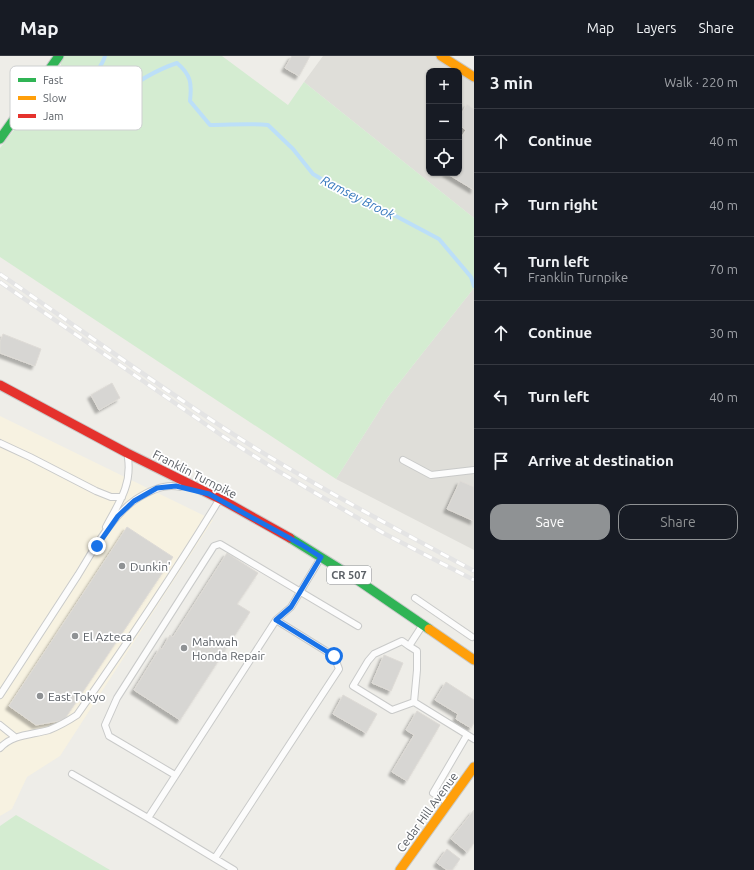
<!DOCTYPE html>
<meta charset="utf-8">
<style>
body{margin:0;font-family:Ubuntu,sans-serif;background:#20242c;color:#f1f3f6}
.controls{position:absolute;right:12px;top:12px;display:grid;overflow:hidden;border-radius:8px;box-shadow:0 1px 3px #0004}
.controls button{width:36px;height:36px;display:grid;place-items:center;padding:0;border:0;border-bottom:1px solid #363941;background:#171b24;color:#f1f3f6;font:20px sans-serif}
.stop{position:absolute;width:12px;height:12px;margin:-9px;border:3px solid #1a73e8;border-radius:50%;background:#fff}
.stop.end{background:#1a73e8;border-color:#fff;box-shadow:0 1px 4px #0008}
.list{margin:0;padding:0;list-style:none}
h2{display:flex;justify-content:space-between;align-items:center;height:52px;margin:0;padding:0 16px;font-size:17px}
h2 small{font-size:13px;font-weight:400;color:#9ea1a6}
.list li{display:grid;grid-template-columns:26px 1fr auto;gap:12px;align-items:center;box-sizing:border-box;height:64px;padding:0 16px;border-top:1px solid #363941}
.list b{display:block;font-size:15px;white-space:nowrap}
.list p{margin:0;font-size:13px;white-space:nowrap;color:#9ea1a6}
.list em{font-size:13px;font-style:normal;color:#9ea1a6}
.actions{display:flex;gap:8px;padding:12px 16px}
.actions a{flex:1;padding:9px 0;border:1px solid #8f9294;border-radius:12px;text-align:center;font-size:14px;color:#8f9294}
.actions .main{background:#8f9294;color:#fff}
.icon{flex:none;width:22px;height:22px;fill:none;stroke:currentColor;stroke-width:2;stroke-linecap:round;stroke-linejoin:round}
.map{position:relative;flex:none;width:474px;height:814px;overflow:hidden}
header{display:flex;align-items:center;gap:24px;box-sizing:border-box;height:56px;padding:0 20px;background:#171b24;border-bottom:1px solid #363941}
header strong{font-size:19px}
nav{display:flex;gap:22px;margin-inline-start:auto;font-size:14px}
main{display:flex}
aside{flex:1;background:#171b24}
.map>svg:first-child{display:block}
.commercial{fill:#f7f2e1}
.industrial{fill:#dfded9;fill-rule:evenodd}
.green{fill:#d4ecd1}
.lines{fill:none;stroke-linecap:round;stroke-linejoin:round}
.stream{stroke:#bcdff8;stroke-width:4}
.building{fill:#d7d6d3;stroke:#dedbd6;filter:url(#shadow)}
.lane-casing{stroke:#c9cac9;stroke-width:8}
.fast-casing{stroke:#c9cac9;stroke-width:11}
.slow-casing{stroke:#c9cac9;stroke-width:11}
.jam-casing{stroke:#c9cac9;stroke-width:11}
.lane{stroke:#fcfcfc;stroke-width:6}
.fast{stroke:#30b455;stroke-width:9}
.slow{stroke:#ff9f0a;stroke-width:9}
.jam{stroke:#e5322d;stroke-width:9}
.rail-casing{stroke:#e4e4e4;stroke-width:4.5}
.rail{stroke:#fff;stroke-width:3;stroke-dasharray:9;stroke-linecap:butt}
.route{stroke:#1a73e8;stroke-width:5}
.poi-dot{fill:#8f9294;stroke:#fff;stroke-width:1.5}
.labels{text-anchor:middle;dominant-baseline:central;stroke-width:3.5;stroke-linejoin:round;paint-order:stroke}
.shield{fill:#fff;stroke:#8d9095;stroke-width:1}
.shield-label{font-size:11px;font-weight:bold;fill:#5c6167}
.street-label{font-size:12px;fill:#5c6167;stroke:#fff}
.poi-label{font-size:12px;fill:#5c6167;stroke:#fff;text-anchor:start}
.water-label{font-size:13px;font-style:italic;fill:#3779bd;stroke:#fff}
.key{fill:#fff;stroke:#ced0d1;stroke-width:1}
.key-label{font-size:11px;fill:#5c6167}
</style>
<header>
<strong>Map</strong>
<nav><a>Map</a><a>Layers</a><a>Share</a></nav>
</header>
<main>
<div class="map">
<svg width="474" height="814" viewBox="0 0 474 814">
<defs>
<filter id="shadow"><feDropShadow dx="-3.5" dy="3.5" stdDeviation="1" flood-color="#0004"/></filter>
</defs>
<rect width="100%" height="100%" fill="#eeede8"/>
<path class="commercial" d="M0 360 213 464 60 700 27 721 12 753 0 760Z"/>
<path class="industrial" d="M323 0H448L474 16V162L304 26ZM429 15H459V117H429Z
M474 232V494L336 423 388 341Z"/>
<path class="green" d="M59 0H222L288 49 304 26 474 162V232L388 341 336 423 0 201V92L62 13Z
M16 759 110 814H0V770Z"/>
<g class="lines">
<path class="stream" d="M105 0C102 12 91 19 88 32L102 42 114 44C134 27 153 15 177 7 191 19 192 27 190 45L210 69C230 69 249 67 268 69L293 93 313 118 348 139 392 158 439 183 471 221 474 230"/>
</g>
<path class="building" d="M292 0H310L299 20 285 12Z
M467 48 474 53V134L446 117H459V85L466 74 459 69V62Z
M3 278 41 293 35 310 0 297V286Z
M112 327 120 342 99 354 91 339Z
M460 425 474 431V465L447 453Z
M127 471 173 501 64 664 36 669 9 650Z
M227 497 258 517 237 548 250 556 180 664 134 634 160 592 162 593 170 579 173 581Z
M384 599 403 607 391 635 372 627Z
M446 626 474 644V667L471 672 456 663 458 658 435 644Z
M343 639 377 658 366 677 333 658Z
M417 655 440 669 407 725 392 716 414 679 406 674Z
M474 754V787L467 796 451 783Z
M447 793 460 803 452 814H447L437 807Z"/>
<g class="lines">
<defs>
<path id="lane" d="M0 387 30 401 96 435 111 441H122
M403 404 431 419 474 414
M106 471C118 448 132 430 128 402
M415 542 472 581
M422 570 409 590 402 585 374 598 368 605 353 630 392 654 414 646 474 683
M409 590 417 595V614L414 646
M0 639C26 599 52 559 78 519 92 496 112 460 135 444 147 436 165 427 180 431
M0 669 15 681
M0 692C13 678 32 679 49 674 59 670 68 665 77 659 126 589 174 518 219 444
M72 718 148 762
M175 719 109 680 105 669 117 642 214 490 220 488 358 570
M447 746 433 737 467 679
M215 802 339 613 334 600 276 564
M234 814 148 762 276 564 291 551 320 503"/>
<path id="fast" d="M0 83 59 0
M290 482 356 523 429 573"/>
<path id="slow" d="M441 0 474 21
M429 573 474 604
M400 814 474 711"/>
<path id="jam" d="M0 329 127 397 224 445 290 482"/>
</defs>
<use href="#lane" class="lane-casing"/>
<use href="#fast" class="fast-casing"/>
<use href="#slow" class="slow-casing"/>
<use href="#jam" class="jam-casing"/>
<use href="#lane" class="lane"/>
<use href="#fast" class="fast"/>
<use href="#slow" class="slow"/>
<use href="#jam" class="jam"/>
<defs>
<path id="rail" d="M0 218C82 274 163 334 247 387 321 433 398 474 474 515
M0 226 224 381 278 415 385 478 474 524"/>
</defs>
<use href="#rail" class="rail-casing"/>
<use href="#rail" class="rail"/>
</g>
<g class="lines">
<path class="route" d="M97 490 118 460 134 445 157 432 176 430 209 438 302 489 321 501 291 551 276 564 334 600"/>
</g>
<g class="poi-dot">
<circle cx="122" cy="510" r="4"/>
<circle cx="75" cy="580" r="4"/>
<circle cx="184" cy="592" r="4"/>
<circle cx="40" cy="640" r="4"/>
</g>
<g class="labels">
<rect class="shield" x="327" y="510" width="44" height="18" rx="3"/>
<g class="shield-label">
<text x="349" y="519">CR 507</text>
</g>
<g class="street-label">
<text transform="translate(195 418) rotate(27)">Franklin Turnpike</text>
<text transform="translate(427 756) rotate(-54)">Cedar Hill Avenue</text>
</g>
<g class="poi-label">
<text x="130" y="510">Dunkin'</text>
<text x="83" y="580">El Azteca</text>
<text x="192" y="585">Mahwah<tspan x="192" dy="14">Honda Repair</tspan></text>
<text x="48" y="640">East Tokyo</text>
</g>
<g class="water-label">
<text transform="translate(358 141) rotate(27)">Ramsey Brook</text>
</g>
</g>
<rect x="10" y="10" width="132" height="64" rx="6" class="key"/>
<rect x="18" y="22" width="18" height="4" fill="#30b455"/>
<rect x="18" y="40" width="18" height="4" fill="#ff9f0a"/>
<rect x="18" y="58" width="18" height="4" fill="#e5322d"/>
<g class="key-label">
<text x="43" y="28">Fast</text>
<text x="43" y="46">Slow</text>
<text x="43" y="64">Jam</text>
</g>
</svg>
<div class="controls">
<button>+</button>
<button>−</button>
<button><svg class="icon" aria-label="locate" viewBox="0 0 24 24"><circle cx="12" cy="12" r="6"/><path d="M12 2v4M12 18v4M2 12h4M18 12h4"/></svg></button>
</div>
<div class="stop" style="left:334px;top:600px"></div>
<div class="stop end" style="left:97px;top:490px"></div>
</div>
<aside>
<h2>3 min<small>Walk · 220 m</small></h2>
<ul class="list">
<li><svg class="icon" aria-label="ahead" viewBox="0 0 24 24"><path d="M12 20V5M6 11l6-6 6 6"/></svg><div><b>Continue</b></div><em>40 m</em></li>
<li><svg class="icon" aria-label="right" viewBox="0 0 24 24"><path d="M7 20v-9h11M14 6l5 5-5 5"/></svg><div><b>Turn right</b></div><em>40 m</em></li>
<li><svg class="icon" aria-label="left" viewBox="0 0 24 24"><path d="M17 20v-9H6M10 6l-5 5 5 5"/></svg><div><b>Turn left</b><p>Franklin Turnpike</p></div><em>70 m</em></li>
<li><svg class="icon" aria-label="ahead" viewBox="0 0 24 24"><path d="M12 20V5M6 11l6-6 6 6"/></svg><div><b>Continue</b></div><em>30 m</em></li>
<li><svg class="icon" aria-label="left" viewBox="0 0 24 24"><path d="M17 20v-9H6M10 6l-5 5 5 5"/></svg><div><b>Turn left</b></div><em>40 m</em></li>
<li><svg class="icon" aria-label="arrive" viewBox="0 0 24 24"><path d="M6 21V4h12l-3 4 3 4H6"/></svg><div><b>Arrive at destination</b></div></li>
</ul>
<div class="actions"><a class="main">Save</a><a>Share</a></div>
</aside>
</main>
